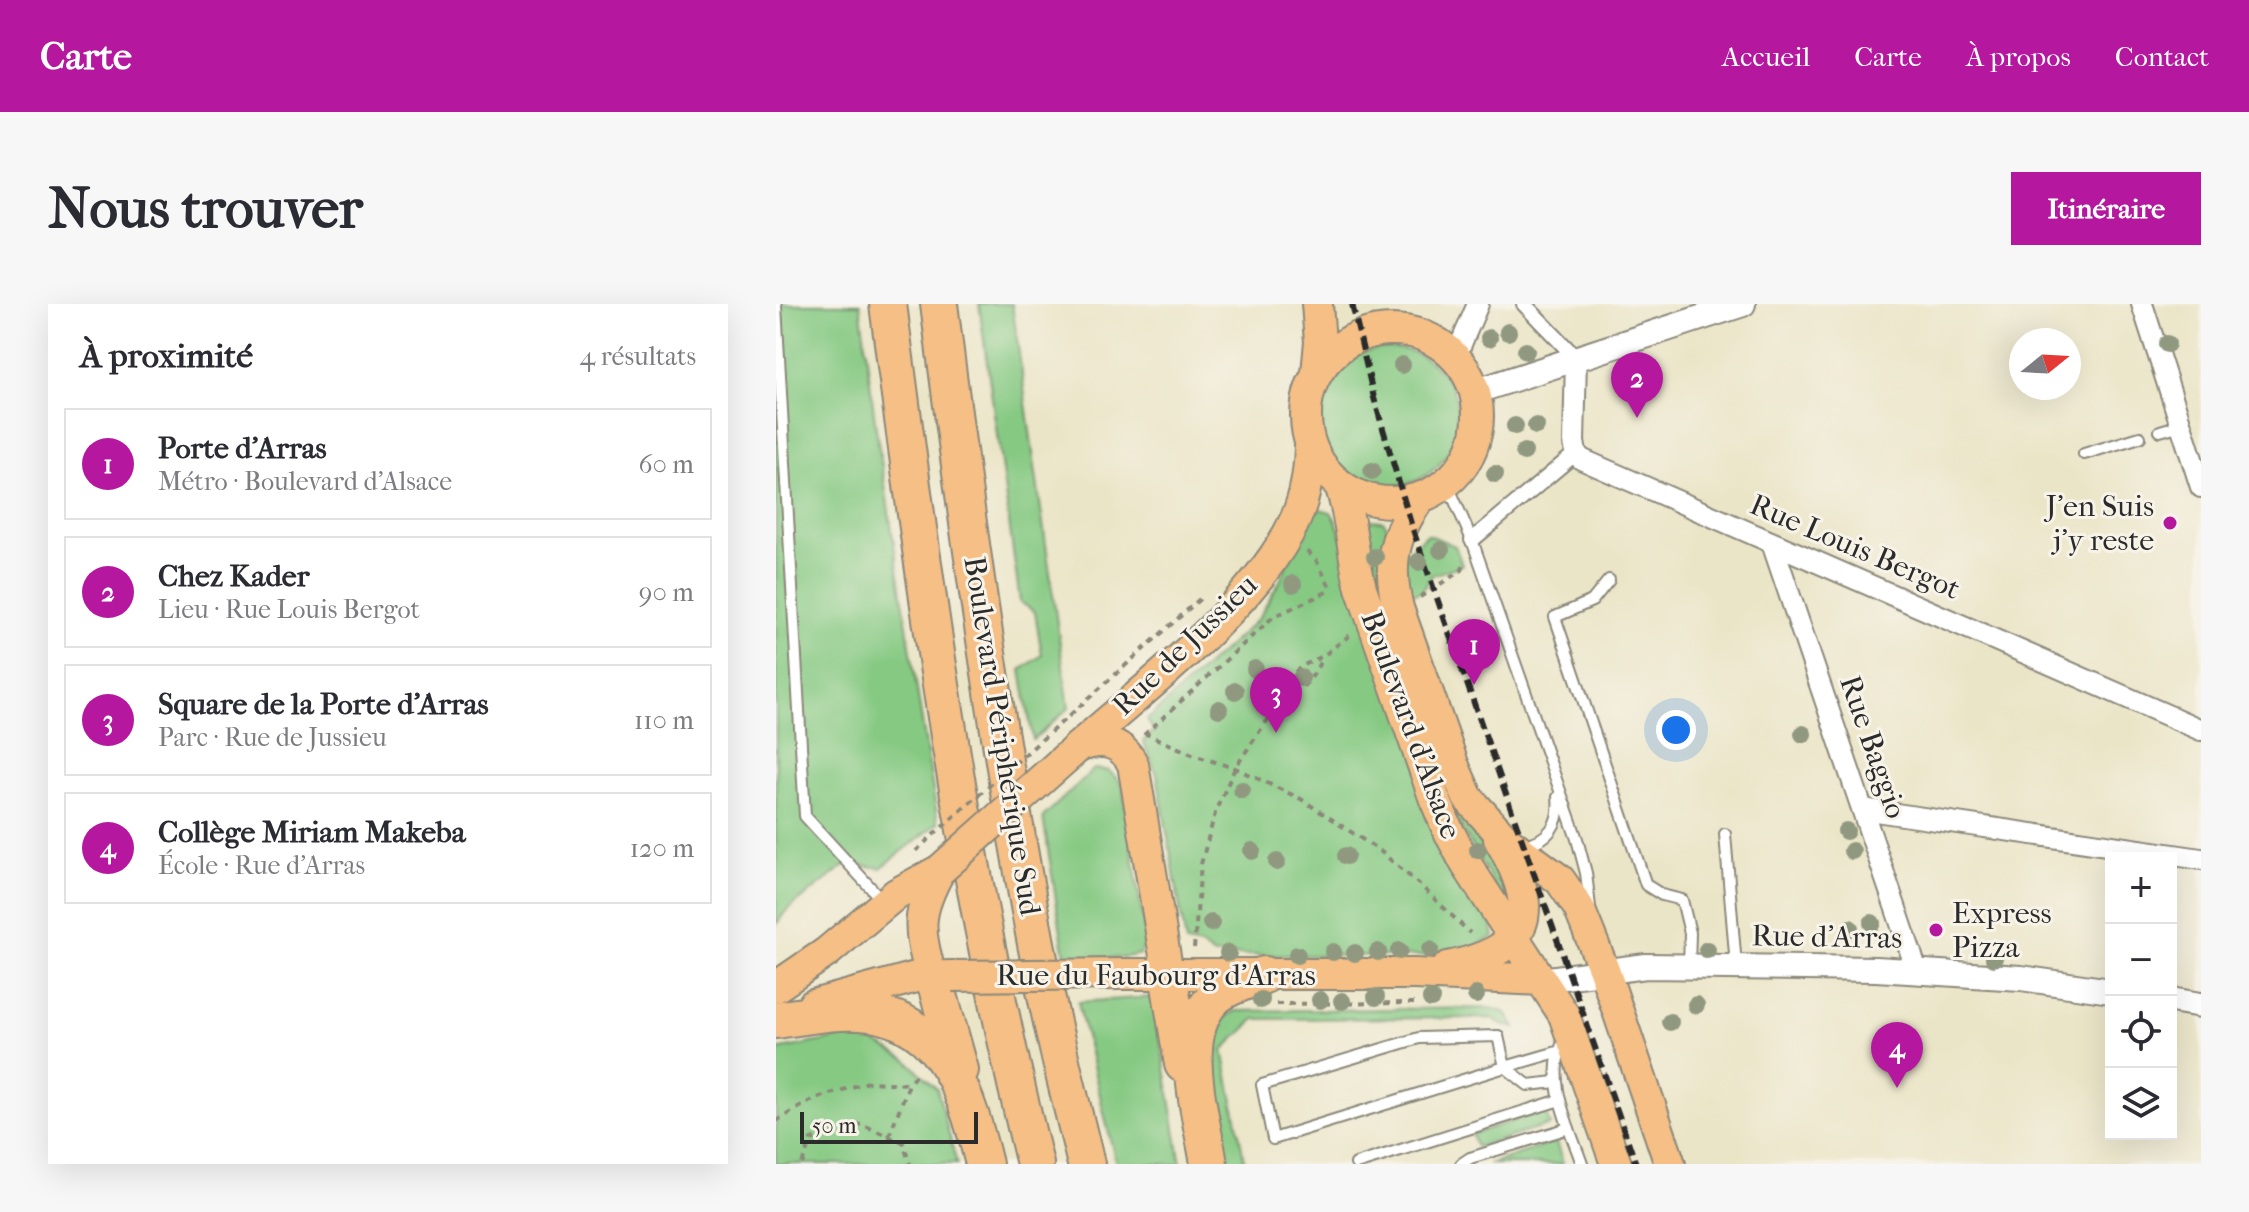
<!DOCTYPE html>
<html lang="fr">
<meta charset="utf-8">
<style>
:root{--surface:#fff;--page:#f7f7f7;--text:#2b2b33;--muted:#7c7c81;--line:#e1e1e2;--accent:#b5179e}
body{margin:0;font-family:"IM FELL French Canon",serif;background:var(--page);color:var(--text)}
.controls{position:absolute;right:24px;bottom:24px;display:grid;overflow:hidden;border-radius:0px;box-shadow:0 8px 32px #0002}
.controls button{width:72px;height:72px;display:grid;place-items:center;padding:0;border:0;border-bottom:2px solid var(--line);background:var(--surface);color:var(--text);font:40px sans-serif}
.compass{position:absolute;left:1233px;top:24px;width:72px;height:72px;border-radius:50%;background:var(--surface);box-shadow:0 8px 32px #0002;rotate:72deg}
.scale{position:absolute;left:24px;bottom:20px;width:178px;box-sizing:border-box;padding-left:8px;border:4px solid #2b2b2b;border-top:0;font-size:22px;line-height:28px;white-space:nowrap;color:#2b2b2b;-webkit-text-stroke:6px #f7f3e8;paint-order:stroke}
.you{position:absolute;left:900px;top:426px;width:28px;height:28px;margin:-20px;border:6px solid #fff;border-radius:50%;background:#1a73e8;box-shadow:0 0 0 12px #1a73e833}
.badge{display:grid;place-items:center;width:52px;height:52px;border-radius:50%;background:var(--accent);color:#fff;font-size:26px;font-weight:700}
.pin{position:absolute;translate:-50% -66px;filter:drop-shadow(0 2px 4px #0008)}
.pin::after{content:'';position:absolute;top:42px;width:28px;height:24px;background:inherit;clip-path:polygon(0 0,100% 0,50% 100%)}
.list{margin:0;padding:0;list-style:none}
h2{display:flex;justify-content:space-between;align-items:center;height:104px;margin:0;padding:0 32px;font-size:34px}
h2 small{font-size:26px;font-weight:400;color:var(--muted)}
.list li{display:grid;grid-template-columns:52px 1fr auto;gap:24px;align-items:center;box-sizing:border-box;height:112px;margin:0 16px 16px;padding:0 16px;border:2px solid var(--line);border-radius:0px}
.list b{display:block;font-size:30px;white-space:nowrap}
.list p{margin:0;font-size:26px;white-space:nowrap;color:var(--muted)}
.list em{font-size:26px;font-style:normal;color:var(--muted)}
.icon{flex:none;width:44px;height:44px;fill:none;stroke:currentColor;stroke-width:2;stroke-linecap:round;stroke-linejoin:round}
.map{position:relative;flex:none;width:1425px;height:860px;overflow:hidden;border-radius:0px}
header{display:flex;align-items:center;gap:48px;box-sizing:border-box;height:112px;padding:0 40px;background:var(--accent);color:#fff}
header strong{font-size:38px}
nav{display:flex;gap:44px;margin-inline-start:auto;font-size:28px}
.intro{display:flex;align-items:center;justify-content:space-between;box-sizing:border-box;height:192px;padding:0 48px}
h1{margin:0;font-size:56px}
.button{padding:20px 36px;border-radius:0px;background:var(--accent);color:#fff;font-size:28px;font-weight:700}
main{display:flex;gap:48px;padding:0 48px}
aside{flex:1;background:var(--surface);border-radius:0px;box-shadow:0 8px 32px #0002}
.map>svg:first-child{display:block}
</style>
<header>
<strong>Carte</strong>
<nav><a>Accueil</a><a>Carte</a><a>À propos</a><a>Contact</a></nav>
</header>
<div class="intro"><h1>Nous trouver</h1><a class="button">Itinéraire</a></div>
<main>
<aside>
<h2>À proximité<small>4 résultats</small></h2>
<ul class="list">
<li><span class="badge">1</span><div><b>Porte d'Arras</b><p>Métro · Boulevard d'Alsace</p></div><em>60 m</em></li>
<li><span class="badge">2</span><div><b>Chez Kader</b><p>Lieu · Rue Louis Bergot</p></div><em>90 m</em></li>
<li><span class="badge">3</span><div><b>Square de la Porte d'Arras</b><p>Parc · Rue de Jussieu</p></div><em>110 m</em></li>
<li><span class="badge">4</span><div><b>Collège Miriam Makeba</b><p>École · Rue d'Arras</p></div><em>120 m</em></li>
</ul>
</aside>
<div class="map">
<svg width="1425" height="860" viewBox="0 0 1425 860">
<rect width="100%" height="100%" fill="#f7f3e8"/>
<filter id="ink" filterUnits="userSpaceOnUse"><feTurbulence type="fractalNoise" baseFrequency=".0125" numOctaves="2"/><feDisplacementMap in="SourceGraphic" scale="16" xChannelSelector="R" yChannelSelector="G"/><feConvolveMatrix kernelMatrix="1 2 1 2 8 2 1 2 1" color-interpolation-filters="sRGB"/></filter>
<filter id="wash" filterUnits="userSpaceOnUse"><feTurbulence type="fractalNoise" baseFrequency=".006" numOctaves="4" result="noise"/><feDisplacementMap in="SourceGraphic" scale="32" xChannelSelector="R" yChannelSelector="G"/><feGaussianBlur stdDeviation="1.8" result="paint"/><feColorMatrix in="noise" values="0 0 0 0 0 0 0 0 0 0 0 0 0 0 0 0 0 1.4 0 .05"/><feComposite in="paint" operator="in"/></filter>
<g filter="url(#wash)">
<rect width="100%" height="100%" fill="#ebe5c8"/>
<path fill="#85c982" stroke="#587a56" stroke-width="2" d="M 0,0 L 84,0 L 100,125 L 162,519 L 105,564 L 72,559 L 9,608 L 0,621 Z
M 203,0 L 236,0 L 293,404 L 257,436 L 245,366 L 266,351 L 259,308 L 244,298 Z
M544 113a69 69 0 1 1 138 0a69 69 0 1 1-138 0Z
M 544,205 L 555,208 L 559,215 L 716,622 L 718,633 L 675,652 L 438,651 L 425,642 L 410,639 L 381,470 L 367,437 L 378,427 L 371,416 L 482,315 L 504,277 L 522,233 L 536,211 Z
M 592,216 L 607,217 L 611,222 L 608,290 L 600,292 L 590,261 L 588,217 Z
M 651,230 L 679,242 L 686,261 L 656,271 L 646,287 L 631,292 L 627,252 Z
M 618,323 L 678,494 L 688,515 L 736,587 L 731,603 L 676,507 Z
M 318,465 L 333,467 L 346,480 L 370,637 L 364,650 L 345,654 L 289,653 L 267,513 Z
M 377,693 L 405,860 L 340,860 L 302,698 Z
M 715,704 L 729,708 L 739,724 L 727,721 L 716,714 L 479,715 L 447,746 L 469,860 L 446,860 L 430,775 L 436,727 L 450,712 L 460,707 Z
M 72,732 L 93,735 L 131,756 L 161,785 L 181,860 L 0,860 L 0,746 Z
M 769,807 L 774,821 L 700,843 L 696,830 Z
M 780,838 L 787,860 L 713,860 Z"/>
</g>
<g filter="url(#ink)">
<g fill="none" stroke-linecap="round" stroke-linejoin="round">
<g stroke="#8b887a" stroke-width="14">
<path id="service" d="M 0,1 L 29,512 L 106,596
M 1384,127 L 1405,121
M 1308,150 L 1364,133
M 671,179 L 696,236 L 801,535 L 810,569 L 814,603
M 833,276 L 816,297 L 779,313 L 870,581 L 886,591 L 906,596 L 914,629 L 913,663
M 949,530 L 960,662
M 747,541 C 773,537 785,519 782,493
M 722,732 L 729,763 L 497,835 L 486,781 L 643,734 Z
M 789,735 C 767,773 793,822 806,860
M 780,778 L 752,781 L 729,763 L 781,748
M 580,860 L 784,796
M 685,860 L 694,854 L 793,824"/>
</g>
<g stroke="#8b887a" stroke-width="18">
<path id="pedestrian" d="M 748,0 L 800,54
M 696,236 L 800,149"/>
</g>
<g stroke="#8b887a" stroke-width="24">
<path id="minor" d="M 1366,0 L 1425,183
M 679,54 L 702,0
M 800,54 L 798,138 L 800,149 L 805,155 L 1425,426
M 996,239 L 1141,667
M 1086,505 L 1425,555"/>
</g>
<g stroke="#8b887a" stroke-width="28">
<path id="tertiary" d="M 698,88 L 967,0
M 765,676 L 870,662 L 1100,665 L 1245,674 L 1335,687
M 1395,696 L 1425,701"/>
</g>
<g stroke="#8b887a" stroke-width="34">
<path id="primary" d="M 541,0 L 544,38 L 541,69
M530 112a86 86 0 1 1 172 0a86 86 0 1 1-172 0Z
M 564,181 C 576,215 576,250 585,284 L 658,493 L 672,526 L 690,560 L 788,711 L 840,860
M 644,194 C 617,231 611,260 622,304 L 677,460 L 692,494 L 730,536 L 784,576 L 803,604 L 828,666 L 894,860
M 302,443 C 369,384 469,308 512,230 C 528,202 533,174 534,142
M 302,443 C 326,434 344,436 357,460 L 392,670
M 672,663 C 758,645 765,607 723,535
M 349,670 L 639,670 L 765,676
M 155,672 C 142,624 140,610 164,566
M 0,683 L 51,648 L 120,590 L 164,566
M 37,701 L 140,673 L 176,672"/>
</g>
<g stroke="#8b887a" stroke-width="40">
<path id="motorway" d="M 112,0 C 149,288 189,578 259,860
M 163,0 C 191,224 223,449 266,671 C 278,734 295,797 310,860
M 392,670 L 407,760
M 155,672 L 161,684 L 184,766
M 0,716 C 30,712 62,705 93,709 C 171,718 192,796 208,860
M 433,860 C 426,814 400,733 437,695 C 450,682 471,677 488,671"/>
</g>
<path stroke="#8b887a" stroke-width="4" stroke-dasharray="6 6" stroke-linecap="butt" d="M 517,124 L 515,111 L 519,81
M 531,247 L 540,256 L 556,287
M 644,293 L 686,266 L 688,260
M 506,394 C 530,384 535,377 546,354
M 294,411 L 427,292
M 368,429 L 423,453 L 459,464 L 525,495 L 604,547 L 644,581 L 694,629
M 368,431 L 497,313 L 555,286
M 140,547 L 157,531
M 418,644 L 425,560 L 440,506 L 459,464 L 506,394 L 517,370 L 526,362 L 547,352 L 574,331
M 500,700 L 643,699
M 0,817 L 38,795 L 92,778 L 133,780
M 113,832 L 133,780 L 141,769
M 26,860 L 35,836 L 85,820 L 127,839 L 134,860"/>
<use href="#service" stroke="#fff" stroke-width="10"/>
<use href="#pedestrian" stroke="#fff" stroke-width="14"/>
<use href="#minor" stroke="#fff" stroke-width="20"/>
<use href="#tertiary" stroke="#fff" stroke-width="24"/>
<use href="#primary" stroke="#f5bf86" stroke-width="30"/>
<use href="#motorway" stroke="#f5bf86" stroke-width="36"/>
<path stroke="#2b2b2b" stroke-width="6" stroke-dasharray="12 6" stroke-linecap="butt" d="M 576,0 L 598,94 L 636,223 L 860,860"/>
<g stroke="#8b887a" stroke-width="34" stroke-linecap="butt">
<path id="primary-bridge" d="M 164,566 L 302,443
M 176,672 L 349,670"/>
</g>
<path stroke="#8b887a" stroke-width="4" stroke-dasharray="6 6" stroke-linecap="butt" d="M 157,531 L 294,411"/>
<use href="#primary-bridge" stroke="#f5bf86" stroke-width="30"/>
</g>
<g fill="#909980">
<circle cx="732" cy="28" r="9"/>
<circle cx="713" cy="34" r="9"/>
<circle cx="1391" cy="40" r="9"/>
<circle cx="750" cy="47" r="9"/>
<circle cx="626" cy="61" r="9"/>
<circle cx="739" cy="122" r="9"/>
<circle cx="760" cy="122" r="9"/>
<circle cx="748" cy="148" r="9"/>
<circle cx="596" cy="167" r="9"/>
<circle cx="719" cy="170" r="9"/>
<circle cx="665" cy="246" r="9"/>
<circle cx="599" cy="253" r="9"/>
<circle cx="643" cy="258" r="9"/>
<circle cx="517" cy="280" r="9"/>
<circle cx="479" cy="365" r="9"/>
<circle cx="525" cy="374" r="9"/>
<circle cx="459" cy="387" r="9"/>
<circle cx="443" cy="405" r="9"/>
<circle cx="1027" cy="430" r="9"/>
<circle cx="466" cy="486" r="9"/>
<circle cx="1070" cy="527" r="9"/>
<circle cx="702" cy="546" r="9"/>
<circle cx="476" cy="547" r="9"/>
<circle cx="1076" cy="547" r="9"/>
<circle cx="570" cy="552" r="9"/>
<circle cx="501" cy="558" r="9"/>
<circle cx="435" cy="619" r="9"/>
<circle cx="1096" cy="619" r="9"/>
<circle cx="1074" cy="624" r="9"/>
<circle cx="654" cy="646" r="9"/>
<circle cx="931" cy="646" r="9"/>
<circle cx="623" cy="647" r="9"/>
<circle cx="557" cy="648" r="9"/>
<circle cx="602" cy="648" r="9"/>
<circle cx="452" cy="649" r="9"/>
<circle cx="579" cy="649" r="9"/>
<circle cx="521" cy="651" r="9"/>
<circle cx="1218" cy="654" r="9"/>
<circle cx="700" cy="691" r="9"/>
<circle cx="600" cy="693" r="9"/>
<circle cx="655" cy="695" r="9"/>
<circle cx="485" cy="696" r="9"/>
<circle cx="544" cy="696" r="9"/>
<circle cx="566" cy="697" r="9"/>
<circle cx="920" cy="701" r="9"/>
<circle cx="894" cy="718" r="9"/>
</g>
</g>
<g fill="#b5179e" stroke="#f7f3e8" stroke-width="3">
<circle cx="1394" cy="219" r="8"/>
<circle cx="1160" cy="626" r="8"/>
</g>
<g text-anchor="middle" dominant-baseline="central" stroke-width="6" stroke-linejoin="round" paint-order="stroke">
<g font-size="30" fill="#2b2b2b" stroke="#f7f3e8" text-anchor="end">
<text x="1378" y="202">J'en Suis<tspan x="1378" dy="34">j'y reste</tspan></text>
<text x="1176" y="609" text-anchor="start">Express<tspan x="1176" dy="34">Pizza</tspan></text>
</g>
<g font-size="30" fill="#2b2b2b" stroke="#f7f3e8">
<text transform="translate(1079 243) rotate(23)">Rue Louis Bergot</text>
<text transform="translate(409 341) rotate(-44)">Rue de Jussieu</text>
<text transform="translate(635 421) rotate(70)">Boulevard d'Alsace</text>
<text transform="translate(226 432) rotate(81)">Boulevard Périphérique Sud</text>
<text transform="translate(1097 443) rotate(71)">Rue Baggio</text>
<text transform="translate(1051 633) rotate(1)">Rue d'Arras</text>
<text x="380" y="671">Rue du Faubourg d'Arras</text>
</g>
</g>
</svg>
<div class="controls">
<button>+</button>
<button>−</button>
<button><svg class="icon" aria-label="locate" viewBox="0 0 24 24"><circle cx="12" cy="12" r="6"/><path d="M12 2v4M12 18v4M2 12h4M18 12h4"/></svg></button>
<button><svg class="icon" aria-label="layers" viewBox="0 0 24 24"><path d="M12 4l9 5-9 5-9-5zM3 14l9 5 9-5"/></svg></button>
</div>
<svg class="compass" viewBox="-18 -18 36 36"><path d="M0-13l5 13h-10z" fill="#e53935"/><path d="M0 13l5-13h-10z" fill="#7c7c81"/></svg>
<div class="scale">50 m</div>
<div class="you"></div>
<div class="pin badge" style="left:698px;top:381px">1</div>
<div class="pin badge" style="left:861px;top:114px">2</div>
<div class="pin badge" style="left:500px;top:429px">3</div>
<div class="pin badge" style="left:1121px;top:784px">4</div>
</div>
</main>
